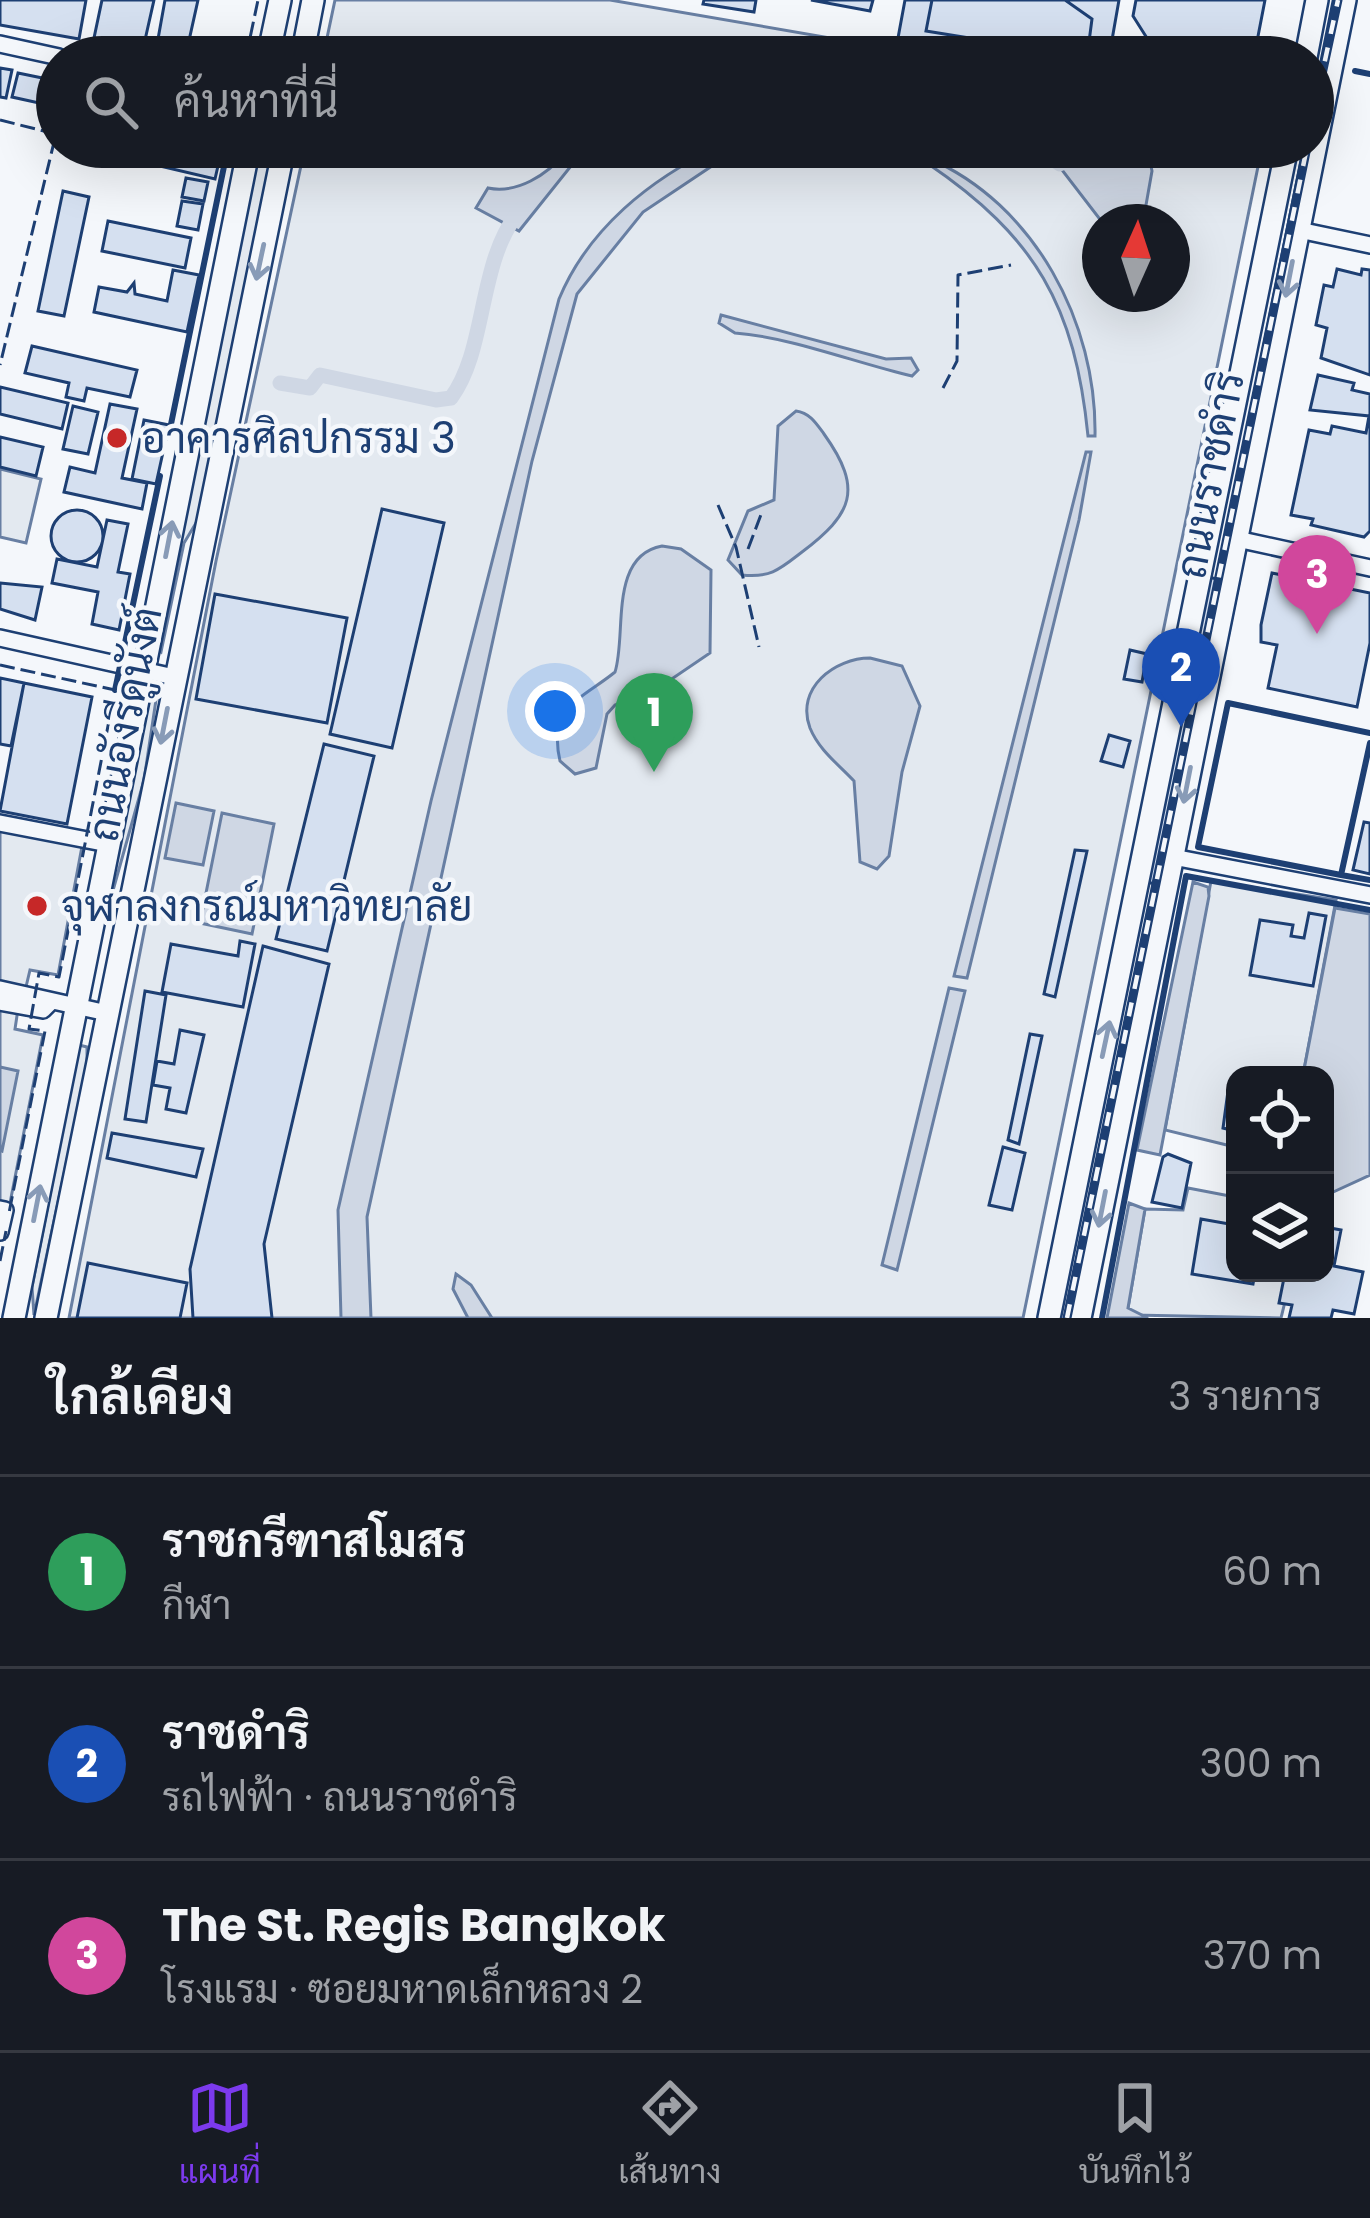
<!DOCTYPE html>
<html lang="th">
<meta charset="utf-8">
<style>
:root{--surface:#171b24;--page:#20242c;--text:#f1f3f6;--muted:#9ea1a6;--line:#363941;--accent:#7c3aed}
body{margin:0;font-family:Poppins,Sarabun,sans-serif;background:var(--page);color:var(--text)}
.controls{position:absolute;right:36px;bottom:36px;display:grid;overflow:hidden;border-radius:24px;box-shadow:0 12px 48px #0002}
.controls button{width:108px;height:108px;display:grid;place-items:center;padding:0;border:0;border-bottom:3px solid var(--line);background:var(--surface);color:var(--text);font:60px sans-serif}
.compass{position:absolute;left:1082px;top:204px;width:108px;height:108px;border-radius:50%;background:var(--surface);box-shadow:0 12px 48px #0002;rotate:3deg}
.you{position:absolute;left:555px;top:711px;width:42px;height:42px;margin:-30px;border:9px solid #fff;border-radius:50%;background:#1a73e8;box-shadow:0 0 0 18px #1a73e833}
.badge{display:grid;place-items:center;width:78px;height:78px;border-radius:50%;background:var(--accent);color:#fff;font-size:39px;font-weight:700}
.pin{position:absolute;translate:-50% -99px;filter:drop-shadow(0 3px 6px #0008)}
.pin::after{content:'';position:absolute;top:63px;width:42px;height:36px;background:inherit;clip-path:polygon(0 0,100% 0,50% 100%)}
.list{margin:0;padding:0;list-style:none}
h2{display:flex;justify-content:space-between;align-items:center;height:156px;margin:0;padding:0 48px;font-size:51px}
h2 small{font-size:39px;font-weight:400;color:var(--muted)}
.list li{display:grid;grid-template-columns:78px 1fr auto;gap:36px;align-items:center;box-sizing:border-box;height:192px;padding:0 48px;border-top:3px solid var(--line)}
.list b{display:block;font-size:45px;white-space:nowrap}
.list p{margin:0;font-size:39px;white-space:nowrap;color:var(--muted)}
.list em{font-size:39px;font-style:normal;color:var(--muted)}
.icon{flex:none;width:66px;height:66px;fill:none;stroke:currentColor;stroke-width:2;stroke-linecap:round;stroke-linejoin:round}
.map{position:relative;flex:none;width:1370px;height:1318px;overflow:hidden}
.search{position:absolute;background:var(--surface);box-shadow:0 12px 48px #0002;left:36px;right:36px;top:36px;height:132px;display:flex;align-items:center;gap:30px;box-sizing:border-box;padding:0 42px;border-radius:66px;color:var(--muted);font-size:45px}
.sheet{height:732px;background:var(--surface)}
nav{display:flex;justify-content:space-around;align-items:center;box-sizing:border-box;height:168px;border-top:3px solid var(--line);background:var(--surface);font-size:33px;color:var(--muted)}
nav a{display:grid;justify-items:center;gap:6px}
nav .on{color:var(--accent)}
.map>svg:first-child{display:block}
</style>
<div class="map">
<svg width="1370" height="1318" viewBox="0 0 1370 1318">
<rect width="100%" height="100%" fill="#f4f7fb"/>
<path fill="#e3e9f0" stroke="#687fa3" stroke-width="3" fill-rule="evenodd" d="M 335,0 L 610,0 L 940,57 L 323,57 Z
M 258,147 L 273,147 L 199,518 L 184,543 L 161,652 L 157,649 Z
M 305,147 L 1262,147 L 1023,1318 L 69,1318 L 216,561 ZM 1100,222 L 1172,222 L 1172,294 L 1100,294 Z
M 0,469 L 41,479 L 26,543 L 0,537 Z
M 156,700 L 144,780 L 105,919 L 146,702 Z
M 0,825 L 83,841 L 58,975 L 30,970 L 25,991 L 0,986 Z
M 1211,881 L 1336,900 L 1303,1075 L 1235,1075 L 1235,1147 L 1165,1130 Z
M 0,1006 L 18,1009 L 15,1029 L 43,1035 L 9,1208 L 0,1206 Z
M 79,1045 L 87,1047 L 87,1066 L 34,1315 L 32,1287 Z
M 1188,1188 L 1235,1197 L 1235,1273 L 1292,1273 L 1281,1318 L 1132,1315 L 1128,1308 L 1145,1209 L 1183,1210 Z"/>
<path fill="#cfd7e4" stroke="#687fa3" stroke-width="3" d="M 718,147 L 822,147 L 712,166 L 643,212 L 577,294 L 532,461 L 367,1217 L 371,1318 L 341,1318 L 338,1210 L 431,801 L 559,299 C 588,229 650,179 718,147 Z
M 1091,147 L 1147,147 L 1152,171 L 1143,222 L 1102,222 L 1062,170 L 1066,156 Z
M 565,153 L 575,161 L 519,231 L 476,208 L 488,188 C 517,194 547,175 565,153 Z
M 928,158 C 1035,204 1097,323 1095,436 L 1088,436 C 1075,306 1036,237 927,163 Z
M 721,315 L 886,359 L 911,358 L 918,370 L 912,376 C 856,363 790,337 735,333 L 719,323 Z
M 796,411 C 810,413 816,423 824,434 C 864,490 852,514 802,552 C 780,569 771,578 742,575 L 728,560 L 748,511 L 774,500 L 778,426 Z
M 1086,452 L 1091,452 L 1079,520 L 967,978 L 954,976 Z
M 662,546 L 681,549 L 711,570 L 710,653 L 657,689 L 615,705 L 607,714 L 596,768 L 575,774 L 560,761 C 547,706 585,697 615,672 C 627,635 608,556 662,546 Z
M 870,658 L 902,666 L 920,706 L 902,772 L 889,856 L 877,869 L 860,862 L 854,781 C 838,764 819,750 810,728 C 795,688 835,658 870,658 Z
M 176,803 L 214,811 L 203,865 L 165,858 Z
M 222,813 L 274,824 L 252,934 L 200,923 Z
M 1193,882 L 1208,887 L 1209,896 L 1160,1155 L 1137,1150 Z
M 1335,908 L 1370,914 L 1370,1175 L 1331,1193 L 1325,1192 L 1325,1075 L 1303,1075 Z
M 949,988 L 965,991 L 897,1270 L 882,1265 Z
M 0,1067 L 18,1071 L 2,1151 L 0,1150 Z
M 1129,1203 L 1145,1209 L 1128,1308 L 1148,1318 L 1107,1318 Z
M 456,1274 L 471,1285 L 492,1318 L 468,1318 L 453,1289 Z"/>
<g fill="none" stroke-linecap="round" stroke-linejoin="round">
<path stroke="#cfd7e4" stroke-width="15" d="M 1035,147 L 1060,164
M 280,383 L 310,388 L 320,375 L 436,400 L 451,398 C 488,348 477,260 521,209"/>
</g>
<path fill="#d5e0f0" stroke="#1d3f73" stroke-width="3" d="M 0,0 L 86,0 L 79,39 L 0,25 Z
M 102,0 L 154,0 L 145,40 L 184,49 L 182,57 L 90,57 Z
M 165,0 L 198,0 L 188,45 L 158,39 Z
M 704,0 L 756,0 L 754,12 L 703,4 Z
M 811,0 L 873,0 L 870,11 Z
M 905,0 L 1119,0 L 1109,57 L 1010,57 L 898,38 Z
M 932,0 L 1065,0 L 1092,19 L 1087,57 L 926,31 Z
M 1136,0 L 1265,0 L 1254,57 L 1159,57 L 1133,16 Z
M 0,68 L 12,70 L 6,98 L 0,97 Z
M 18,73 L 57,81 L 57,107 L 12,97 Z
M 79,147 L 178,147 L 220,157 L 215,179 Z
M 186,178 L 208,182 L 204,201 L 182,197 Z
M 63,191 L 89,197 L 64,316 L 38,311 Z
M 182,201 L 203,204 L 198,230 L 177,226 Z
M 108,221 L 191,238 L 185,268 L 102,251 Z
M 1337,269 L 1361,275 L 1362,269 L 1370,270 L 1370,375 L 1321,358 L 1327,328 L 1316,325 L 1324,285 L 1333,287 Z
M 173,270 L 199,275 L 187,332 L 94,312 L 99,287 L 127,292 L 134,283 L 135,294 L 167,301 Z
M 32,346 L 137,370 L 130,397 L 87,388 L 84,401 L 66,397 L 69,383 L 25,373 Z
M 1318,375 L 1354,383 L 1352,390 L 1370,394 L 1370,531 L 1364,537 L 1311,525 L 1313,519 L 1291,515 L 1309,430 L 1330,434 L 1332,426 L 1366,433 L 1369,416 L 1310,410 Z
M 0,387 L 68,403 L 62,429 L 0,414 Z
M 110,404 L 137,409 L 122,478 L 147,483 L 142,509 L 64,492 L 70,467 L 95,473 Z
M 73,406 L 98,412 L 88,454 L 63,449 Z
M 144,420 L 169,425 L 156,484 L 132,479 Z
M 0,437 L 43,447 L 36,476 L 0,467 Z
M 382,509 L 444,523 L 392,748 L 330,734 Z
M51 536a26 26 0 1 1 52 0a26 26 0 1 1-52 0Z
M 107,520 L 128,524 L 118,572 L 130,574 L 119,630 L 92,624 L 98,592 L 52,583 L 57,559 L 97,567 Z
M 1272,573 L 1370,593 L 1370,643 L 1357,707 L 1268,688 L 1277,645 L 1261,642 L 1261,625 Z
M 1191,574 L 1239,583 L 1177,888 L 1130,879 Z
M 0,583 L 42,587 L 35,620 L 0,609 Z
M 215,594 L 347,618 L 327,723 L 196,699 Z
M 1130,650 L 1147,654 L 1142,682 L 1124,679 Z
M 0,678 L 24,683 L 11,746 L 0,744 Z
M 24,683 L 92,697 L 67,824 L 0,811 Z
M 1109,735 L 1130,741 L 1123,767 L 1101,761 Z
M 324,744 L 374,756 L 327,951 L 276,939 Z
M 1364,822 L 1370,823 L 1370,874 L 1353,870 Z
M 1075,850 L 1087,851 L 1055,997 L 1044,994 Z
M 1309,913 L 1326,916 L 1313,986 L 1250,975 L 1260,920 L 1293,925 L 1291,936 L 1304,938 Z
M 240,941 L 255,944 L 243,1007 L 162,992 L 171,944 L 238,956 Z
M 263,946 L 329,964 L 264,1244 L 272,1318 L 193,1318 L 190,1269 Z
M 145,991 L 166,995 L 146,1122 L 125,1119 Z
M 180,1030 L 204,1035 L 186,1113 L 166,1109 L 170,1088 L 153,1085 L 157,1061 L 174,1064 Z
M 1030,1034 L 1042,1036 L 1019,1144 L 1008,1140 Z
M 1228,1091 L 1235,1092 L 1235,1131 L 1223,1128 Z
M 112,1133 L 203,1149 L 196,1177 L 107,1158 Z
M 1003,1147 L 1025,1153 L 1012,1210 L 989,1205 Z
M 1168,1154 L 1191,1163 L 1182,1208 L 1152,1202 L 1163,1157 Z
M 1201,1219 L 1235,1225 L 1235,1273 L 1255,1273 L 1253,1284 L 1192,1274 Z
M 1325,1227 L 1341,1230 L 1334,1266 L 1363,1272 L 1354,1314 L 1333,1310 L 1331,1318 L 1289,1318 L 1292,1305 L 1279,1303 L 1285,1273 L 1325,1273 Z
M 88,1263 L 187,1283 L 180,1318 L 77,1318 Z"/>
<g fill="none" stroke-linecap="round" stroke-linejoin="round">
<g stroke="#1d3f73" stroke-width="20">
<path id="minor" d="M 0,44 L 59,57
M 1299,230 L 1370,245
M 1237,539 L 1370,568
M 0,638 L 174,677
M 0,823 L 108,844
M 1173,857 L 1370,895
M 0,989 L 107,1013
M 0,1002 L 43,1010 L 50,1003
M 0,1209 L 5,1210 L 0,1232"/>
</g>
<g stroke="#1d3f73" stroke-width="26">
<path id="major" d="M 268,57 L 280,0
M 302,57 L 313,0
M 1306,57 L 1317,0
M 14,1318 L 249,147
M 46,1318 L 284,147
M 1049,1318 L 1287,147
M 1080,1318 L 1345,0"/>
</g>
<use href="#minor" stroke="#f4f7fb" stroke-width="15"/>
<use href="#major" stroke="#f4f7fb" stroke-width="21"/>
<g stroke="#1d3f73" stroke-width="9">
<path id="rail" d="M 1313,116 L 1338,0
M 1067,1318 L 1307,147"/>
</g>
<use href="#rail" stroke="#f4f7fb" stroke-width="4.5" stroke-dasharray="14" stroke-linecap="butt"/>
<path stroke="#1d3f73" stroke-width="3" stroke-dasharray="15 6" stroke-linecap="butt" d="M 246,57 L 258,0
M 0,120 L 56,134 L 0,365
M 943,388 L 957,361 L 958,275 L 1011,265
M 718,505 L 736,547 L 759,647
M 748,549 L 762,512
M 0,665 L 115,690 L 59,977 L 39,973 L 29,1029 L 45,1031 L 9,1213
M 0,1261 L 6,1231"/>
<path stroke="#1d3f73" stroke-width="6" d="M 1355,71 L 1370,74
M 170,429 L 228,147
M 115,690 L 160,476
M 1370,733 L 1228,703 L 1198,847 L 1341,875 L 1370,743
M 1341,875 L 1370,880
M 1102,1318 L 1186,876 L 1370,910"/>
</g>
<defs><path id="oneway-shaft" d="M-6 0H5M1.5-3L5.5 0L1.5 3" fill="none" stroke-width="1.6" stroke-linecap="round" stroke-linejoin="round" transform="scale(3)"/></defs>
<g stroke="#889bb7">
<use href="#oneway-shaft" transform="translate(260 262) rotate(102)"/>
<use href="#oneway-shaft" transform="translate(1289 279) rotate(101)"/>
<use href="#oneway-shaft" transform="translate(169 539) rotate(-79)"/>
<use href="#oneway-shaft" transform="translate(164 726) rotate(101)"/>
<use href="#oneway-shaft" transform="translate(1187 785) rotate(101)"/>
<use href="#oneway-shaft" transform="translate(1106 1039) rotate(-78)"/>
<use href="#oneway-shaft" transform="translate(37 1203) rotate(-79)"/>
<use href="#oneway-shaft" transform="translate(1102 1209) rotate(101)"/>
</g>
<g fill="#c62828" stroke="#f4f7fb" stroke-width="4.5">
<circle cx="117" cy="438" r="12"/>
<circle cx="37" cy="906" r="12"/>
</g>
<g text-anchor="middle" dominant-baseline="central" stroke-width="9" stroke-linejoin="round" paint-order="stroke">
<g font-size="42" fill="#1d3f73" stroke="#f4f7fb" text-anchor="start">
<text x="141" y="438">อาคารศิลปกรรม 3</text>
<text x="61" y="906">จุฬาลงกรณ์มหาวิทยาลัย</text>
</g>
<g font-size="42" fill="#1d3f73" stroke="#f4f7fb">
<text transform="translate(1210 475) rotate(-79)">ถนนราชดำริ</text>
<text transform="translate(125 724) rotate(-79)">ถนนอังรีดูนังต์</text>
</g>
</g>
</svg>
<div class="controls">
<button><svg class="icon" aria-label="locate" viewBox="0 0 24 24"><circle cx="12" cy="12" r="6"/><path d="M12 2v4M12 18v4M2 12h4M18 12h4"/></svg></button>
<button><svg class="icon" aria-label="layers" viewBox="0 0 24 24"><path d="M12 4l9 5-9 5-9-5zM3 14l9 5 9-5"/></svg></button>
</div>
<svg class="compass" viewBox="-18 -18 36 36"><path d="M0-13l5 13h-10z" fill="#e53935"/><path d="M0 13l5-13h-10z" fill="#9ea1a6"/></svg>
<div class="you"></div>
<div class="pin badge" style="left:654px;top:772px;background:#2e9e5b">1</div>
<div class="pin badge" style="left:1181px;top:727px;background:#1a4fb4">2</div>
<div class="pin badge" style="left:1317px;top:634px;background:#d1479c">3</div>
<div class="search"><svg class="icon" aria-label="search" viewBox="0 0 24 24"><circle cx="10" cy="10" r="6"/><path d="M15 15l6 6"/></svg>ค้นหาที่นี่</div>
</div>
<section class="sheet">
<h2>ใกล้เคียง<small>3 รายการ</small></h2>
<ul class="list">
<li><span class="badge" style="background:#2e9e5b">1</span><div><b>ราชกรีฑาสโมสร</b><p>กีฬา</p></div><em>60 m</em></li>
<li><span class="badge" style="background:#1a4fb4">2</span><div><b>ราชดำริ</b><p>รถไฟฟ้า · ถนนราชดำริ</p></div><em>300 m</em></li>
<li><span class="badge" style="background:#d1479c">3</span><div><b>The St. Regis Bangkok</b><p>โรงแรม · ซอยมหาดเล็กหลวง 2</p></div><em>370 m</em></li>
</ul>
</section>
<nav>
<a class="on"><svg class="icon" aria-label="map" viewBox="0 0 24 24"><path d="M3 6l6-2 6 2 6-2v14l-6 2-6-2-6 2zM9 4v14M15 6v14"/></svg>แผนที่</a>
<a><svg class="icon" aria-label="directions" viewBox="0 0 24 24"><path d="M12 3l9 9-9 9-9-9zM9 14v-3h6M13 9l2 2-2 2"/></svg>เส้นทาง</a>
<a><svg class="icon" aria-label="saved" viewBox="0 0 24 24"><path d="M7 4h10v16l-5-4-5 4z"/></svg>บันทึกไว้</a>
</nav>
